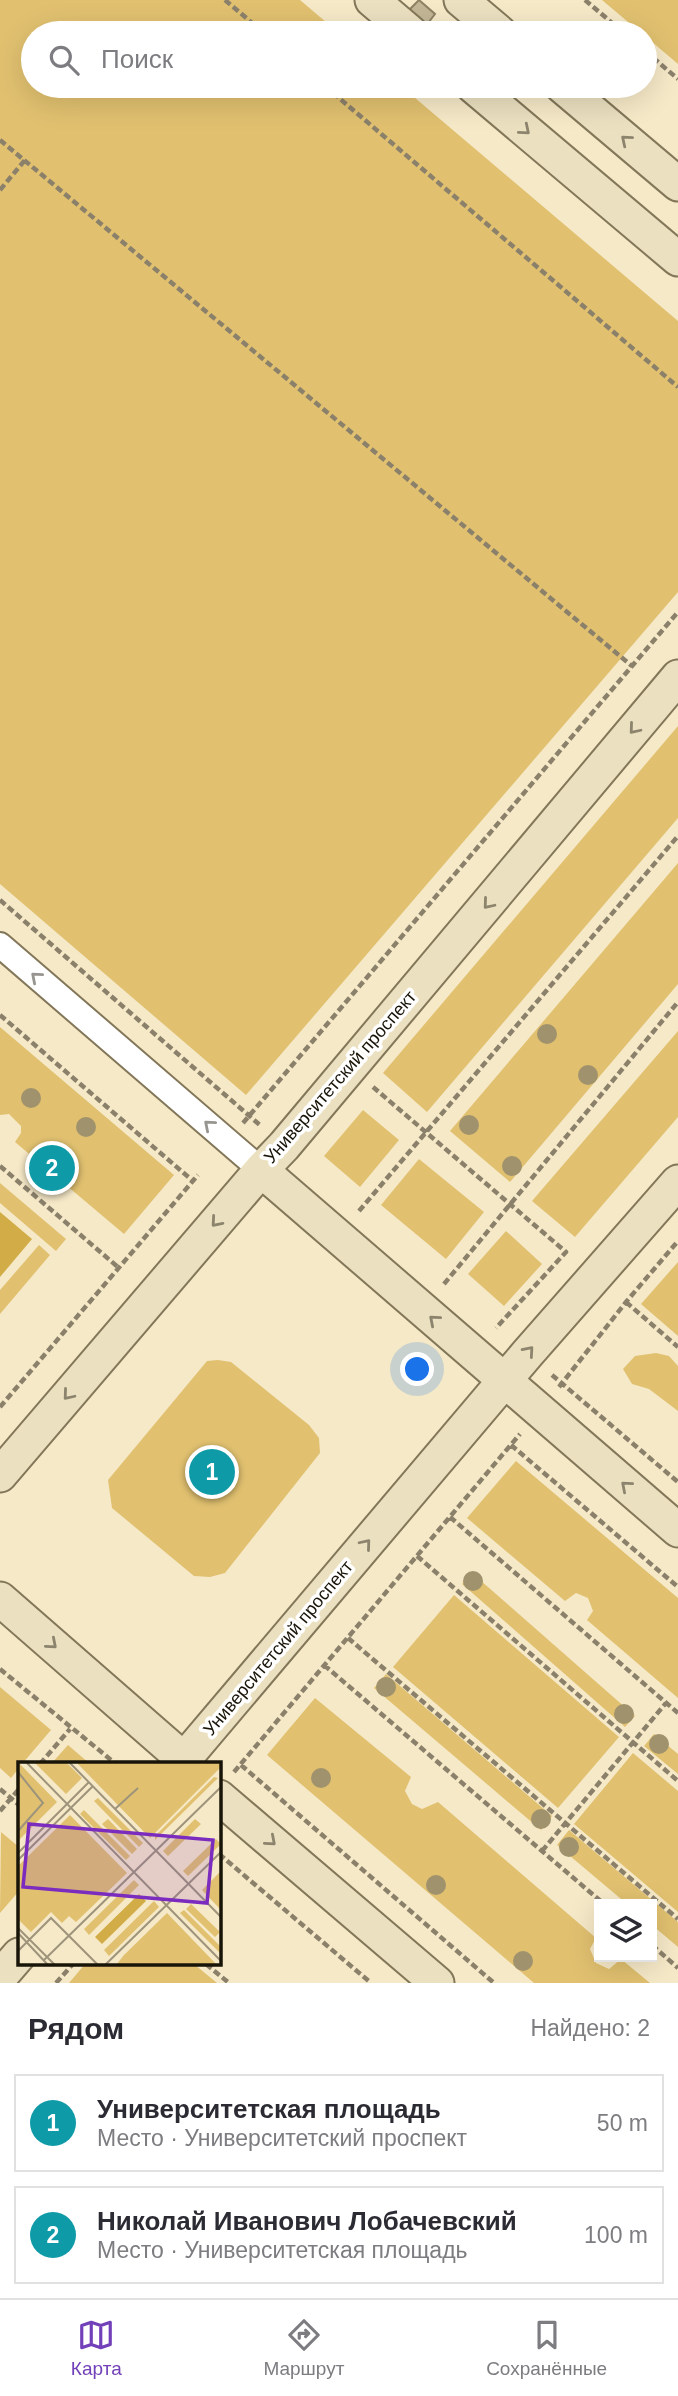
<!DOCTYPE html>
<html lang="ru">
<meta charset="utf-8">
<style>
:root{--surface:#fff;--page:#f2f2f3;--text:#2b2b33;--muted:#7c7c81;--line:#e1e1e2;--accent:#7240b8}
body{margin:0;font-family:Helvetica,sans-serif;background:var(--page);color:var(--text)}
.controls{position:absolute;right:21px;bottom:21px;display:grid;overflow:hidden;border-radius:0px;box-shadow:0 7px 28px #0002}
.controls button{width:63px;height:63px;display:grid;place-items:center;padding:0;border:0;border-bottom:2px solid var(--line);background:var(--surface);color:var(--text);font:35px sans-serif}
.you{position:absolute;left:418px;top:1370px;width:24px;height:24px;margin:-18px;border:5px solid #fff;border-radius:50%;background:#1a73e8;box-shadow:0 0 0 10px #1a73e833}
.badge{display:grid;place-items:center;width:46px;height:46px;border-radius:50%;background:var(--accent);color:#fff;font-size:23px;font-weight:700}
.pin{position:absolute;translate:-50% -50%;border:4px solid #fff;box-shadow:0 2px 7px #0006}
.list{margin:0;padding:0;list-style:none}
h2{display:flex;justify-content:space-between;align-items:center;height:91px;margin:0;padding:0 28px;font-size:30px}
h2 small{font-size:23px;font-weight:400;color:var(--muted)}
.list li{display:grid;grid-template-columns:46px 1fr auto;gap:21px;align-items:center;box-sizing:border-box;height:98px;margin:0 14px 14px;padding:0 14px;border:2px solid var(--line);border-radius:0px}
.list b{display:block;font-size:26px;white-space:nowrap}
.list p{margin:0;font-size:23px;white-space:nowrap;color:var(--muted)}
.list em{font-size:23px;font-style:normal;color:var(--muted)}
.icon{flex:none;width:38px;height:38px;fill:none;stroke:currentColor;stroke-width:2;stroke-linecap:round;stroke-linejoin:round}
.map{position:relative;flex:none;width:678px;height:1983px;overflow:hidden}
.search{position:absolute;background:var(--surface);box-shadow:0 7px 28px #0002;left:21px;right:21px;top:21px;height:77px;display:flex;align-items:center;gap:18px;box-sizing:border-box;padding:0 24px;border-radius:38px;color:var(--muted);font-size:26px}
.sheet{height:315px;background:var(--surface)}
nav{display:flex;justify-content:space-around;align-items:center;box-sizing:border-box;height:98px;border-top:2px solid var(--line);background:var(--surface);font-size:19px;color:var(--muted)}
nav a{display:grid;justify-items:center;gap:4px}
nav .on{color:var(--accent)}
.map>svg:first-child{display:block}
</style>
<div class="map">
<svg width="678" height="1983" viewBox="0 0 678 1983">
<rect width="100%" height="100%" fill="#f6e9c8"/>
<path fill="#e1c170" d="M 0,0 L 300,0 L 339,33 L 33,33 L 33,86 L 401,86 L 678,321 L 678,592 L 246,1095 L 0,884 Z
M 602,0 L 678,0 L 678,64 L 645,36 L 645,33 L 641,33 Z
M 678,726 L 678,818 L 427,1112 L 383,1073 Z
M 678,863 L 678,984 L 510,1182 L 450,1131 Z
M 0,1027 L 174,1175 L 124,1234 L 15,1142 L 21,1133 L 21,1126 L 9,1114 L 0,1115 Z
M 678,1031 L 678,1117 L 575,1237 L 532,1201 Z
M 363,1110 L 399,1140 L 360,1187 L 324,1156 Z
M 419,1159 L 484,1212 L 446,1259 L 381,1205 Z
M 0,1183 L 66,1239 L 56,1251 L 0,1203 Z
M 506,1231 L 542,1264 L 504,1306 L 468,1274 Z
M 39,1245 L 50,1255 L 0,1314 L 0,1290 Z
M 678,1262 L 678,1336 L 641,1304 Z
M 656,1353 L 669,1356 L 678,1366 L 678,1411 L 649,1389 L 632,1384 L 623,1369 L 635,1356 Z
M 218,1360 L 231,1362 L 309,1425 L 319,1438 L 320,1453 L 225,1573 L 210,1577 L 194,1576 L 112,1508 L 108,1480 L 207,1361 Z
M 516,1461 L 678,1598 L 678,1698 L 587,1620 L 593,1611 L 588,1598 L 576,1593 L 565,1601 L 467,1518 Z
M 472,1573 L 635,1716 L 625,1727 L 462,1584 Z
M 454,1595 L 619,1737 L 558,1808 L 393,1667 Z
M 386,1674 L 552,1816 L 541,1830 L 374,1688 Z
M 0,1687 L 51,1730 L 22,1764 L 19,1764 L 19,1768 L 11,1778 L 0,1768 Z
M 315,1698 L 411,1777 L 405,1791 L 412,1804 L 422,1809 L 438,1802 L 596,1938 L 590,1949 L 596,1963 L 609,1969 L 621,1959 L 650,1983 L 534,1983 L 267,1755 Z
M 654,1734 L 678,1754 L 678,1774 L 644,1746 Z
M 68,1745 L 90,1764 L 51,1764 Z
M 633,1753 L 678,1791 L 678,1912 L 574,1824 Z
M 569,1830 L 678,1922 L 678,1947 L 652,1925 L 652,1904 L 627,1904 L 557,1845 Z
M 1,1832 L 19,1847 L 19,1891 L 0,1913 Z
M 85,1964 L 194,1964 L 217,1983 L 69,1983 Z"/>
<path fill="#d2ad47" d="M 0,1212 L 32,1239 L 0,1277 Z"/>
<path fill="#c3b696" stroke="#8d8163" stroke-width="2" d="M 419,0 L 435,14 L 425,27 L 408,11 Z"/>
<g fill="none" stroke-linecap="round" stroke-linejoin="round">
<g stroke="#837759" stroke-width="28">
<path id="street" d="M 0,945 L 261,1170"/>
</g>
<g stroke="#837759" stroke-width="37">
<path id="secondary" d="M 372,0 L 411,33
M 461,0 L 500,33
M 473,86 L 678,259
M 562,86 L 678,184
M 261,1170 L 678,1530
M 0,1475 L 261,1170 L 284,1146 L 678,677
M 0,1599 L 189,1764
M 180,1764 L 527,1354 L 678,1182
M 219,1797 L 437,1983
M 0,1977 L 19,1955"/>
</g>
<path stroke="#8b816b" stroke-width="4.5" stroke-dasharray="7 3.5" stroke-linecap="butt" d="M 225,0 L 264,33
M 585,0 L 624,33
M 645,51 L 678,79
M 325,86 L 678,387
M 0,140 L 632,666
M 0,190 L 25,160
M 0,900 L 261,1126
M 0,1015 L 193,1181
M 373,1087 L 566,1252 L 496,1328
M 243,1123 L 678,612
M 0,1166 L 119,1268
M 359,1211 L 678,836
M 444,1284 L 678,1002
M 626,1302 L 678,1347
M 552,1375 L 678,1482
M 559,1387 L 626,1302 L 678,1241
M 0,1407 L 198,1175
M 511,1445 L 678,1587
M 450,1517 L 678,1713
M 417,1556 L 678,1781
M 348,1638 L 678,1919
M 324,1665 L 604,1904
M 0,1669 L 116,1764
M 40,1764 L 70,1729
M 241,1765 L 494,1983
M 234,1772 L 520,1434
M 0,1789 L 19,1805
M 0,1811 L 19,1789
M 542,1851 L 666,1703
M 219,1854 L 371,1983
M 652,1945 L 678,1968
M 206,1964 L 229,1983
M 56,1983 L 73,1964"/>
<use href="#street" stroke="#fff" stroke-width="24"/>
<use href="#secondary" stroke="#ebe0c0" stroke-width="33"/>
</g>
<g fill="#a0926c">
<circle cx="547" cy="1034" r="10"/>
<circle cx="588" cy="1075" r="10"/>
<circle cx="31" cy="1098" r="10"/>
<circle cx="469" cy="1125" r="10"/>
<circle cx="86" cy="1127" r="10"/>
<circle cx="512" cy="1166" r="10"/>
<circle cx="473" cy="1581" r="10"/>
<circle cx="386" cy="1687" r="10"/>
<circle cx="624" cy="1714" r="10"/>
<circle cx="659" cy="1744" r="10"/>
<circle cx="321" cy="1778" r="10"/>
<circle cx="541" cy="1819" r="10"/>
<circle cx="569" cy="1847" r="10"/>
<circle cx="436" cy="1885" r="10"/>
<circle cx="523" cy="1961" r="10"/>
</g>
<defs><path id="oneway-chevron" d="M-2-3.5L2.5 0L-2 3.5" fill="none" stroke-width="1.6" stroke-linecap="round" stroke-linejoin="round" transform="scale(1.75)"/></defs>
<g stroke="#8c846d">
<use href="#oneway-chevron" transform="translate(525 130) rotate(40)"/>
<use href="#oneway-chevron" transform="translate(626 140) rotate(-140)"/>
<use href="#oneway-chevron" transform="translate(634 729) rotate(130)"/>
<use href="#oneway-chevron" transform="translate(488 904) rotate(130)"/>
<use href="#oneway-chevron" transform="translate(216 1222) rotate(131)"/>
<use href="#oneway-chevron" transform="translate(434 1320) rotate(-139)"/>
<use href="#oneway-chevron" transform="translate(529 1351) rotate(-49)"/>
<use href="#oneway-chevron" transform="translate(68 1395) rotate(130)"/>
<use href="#oneway-chevron" transform="translate(626 1486) rotate(-139)"/>
<use href="#oneway-chevron" transform="translate(366 1544) rotate(-50)"/>
<use href="#oneway-chevron" transform="translate(52 1644) rotate(41)"/>
<use href="#oneway-chevron" transform="translate(271 1841) rotate(41)"/>
</g>
<g stroke="#989590">
<use href="#oneway-chevron" transform="translate(36 977) rotate(-139)"/>
<use href="#oneway-chevron" transform="translate(209 1125) rotate(-139)"/>
</g>
<g text-anchor="middle" dominant-baseline="central" stroke-width="7" stroke-linejoin="round" paint-order="stroke">
<g font-size="18" fill="#191408" stroke="#fff">
<text transform="translate(340 1077) rotate(-49)">Университетский проспект</text>
<text transform="translate(278 1648) rotate(-50)">Университетский проспект</text>
</g>
</g>
<g transform="translate(18 1762)">
<rect width="203" height="203" fill="#f6e9c8"/>
<path d="M 0,0 L 39,40 L 0,79 ZM 16,0 L 48,0 L 64,16 L 48,32 ZM 58,0 L 203,0 L 203,5 L 132,76 ZM 196,15 L 200,16 L 137,78 L 137,74 ZM 80,36 L 125,81 L 121,85 L 76,39 ZM 66,48 L 112,94 L 108,98 L 62,52 ZM 52,53 L 109,111 L 58,160 L 51,154 L 44,161 L 33,150 L 13,170 L 0,157 L 0,104 ZM 90,57 L 119,87 L 114,92 L 84,62 ZM 177,57 L 183,62 L 150,94 L 145,89 ZM 198,77 L 203,82 L 170,114 L 165,109 ZM 203,109 L 203,148 L 184,128 ZM 116,118 L 121,123 L 71,173 L 66,167 ZM 136,139 L 141,145 L 91,194 L 86,188 ZM 173,142 L 202,170 L 197,175 L 168,147 ZM 166,148 L 203,185 L 203,192 L 162,151 ZM 149,151 L 199,203 L 98,203 L 106,193 Z" fill="#e1c170"/>
<path d="M 121,132 L 128,139 L 84,182 L 77,175 Z" fill="#d2ad47"/>
<path fill="none" stroke="#9e947b" stroke-width="2" d="M 8,0 L 203,199M 51,0 L 203,155M 0,10 L 25,41 L 0,69M 97,47 L 120,26M 0,91 L 71,20M 0,98 L 75,24M 0,166 L 37,203M 0,171 L 30,203M 0,189 L 33,156 L 80,203M 26,198 L 203,25M 87,203 L 203,90"/>
<path fill="#7b2cbf" fill-opacity="0.15" stroke="#7b2cbf" stroke-width="3.5" d="M 11,62 L 195,78 L 189,141 L 5,125 Z"/>
<rect width="203" height="203" fill="none" stroke="#191408" stroke-width="3.5"/>
</g>
</svg>
<div class="controls">
<button><svg class="icon" aria-label="layers" viewBox="0 0 24 24"><path d="M12 4l9 5-9 5-9-5zM3 14l9 5 9-5"/></svg></button>
</div>
<div class="you"></div>
<div class="pin badge" style="left:212px;top:1472px;background:#0f9aa8">1</div>
<div class="pin badge" style="left:52px;top:1168px;background:#0f9aa8">2</div>
<div class="search"><svg class="icon" aria-label="search" viewBox="0 0 24 24"><circle cx="10" cy="10" r="6"/><path d="M15 15l6 6"/></svg>Поиск</div>
</div>
<section class="sheet">
<h2>Рядом<small>Найдено: 2</small></h2>
<ul class="list">
<li><span class="badge" style="background:#0f9aa8">1</span><div><b>Университетская площадь</b><p>Место · Университетский проспект</p></div><em>50 m</em></li>
<li><span class="badge" style="background:#0f9aa8">2</span><div><b>Николай Иванович Лобачевский</b><p>Место · Университетская площадь</p></div><em>100 m</em></li>
</ul>
</section>
<nav>
<a class="on"><svg class="icon" aria-label="map" viewBox="0 0 24 24"><path d="M3 6l6-2 6 2 6-2v14l-6 2-6-2-6 2zM9 4v14M15 6v14"/></svg>Карта</a>
<a><svg class="icon" aria-label="directions" viewBox="0 0 24 24"><path d="M12 3l9 9-9 9-9-9zM9 14v-3h6M13 9l2 2-2 2"/></svg>Маршрут</a>
<a><svg class="icon" aria-label="saved" viewBox="0 0 24 24"><path d="M7 4h10v16l-5-4-5 4z"/></svg>Сохранённые</a>
</nav>
